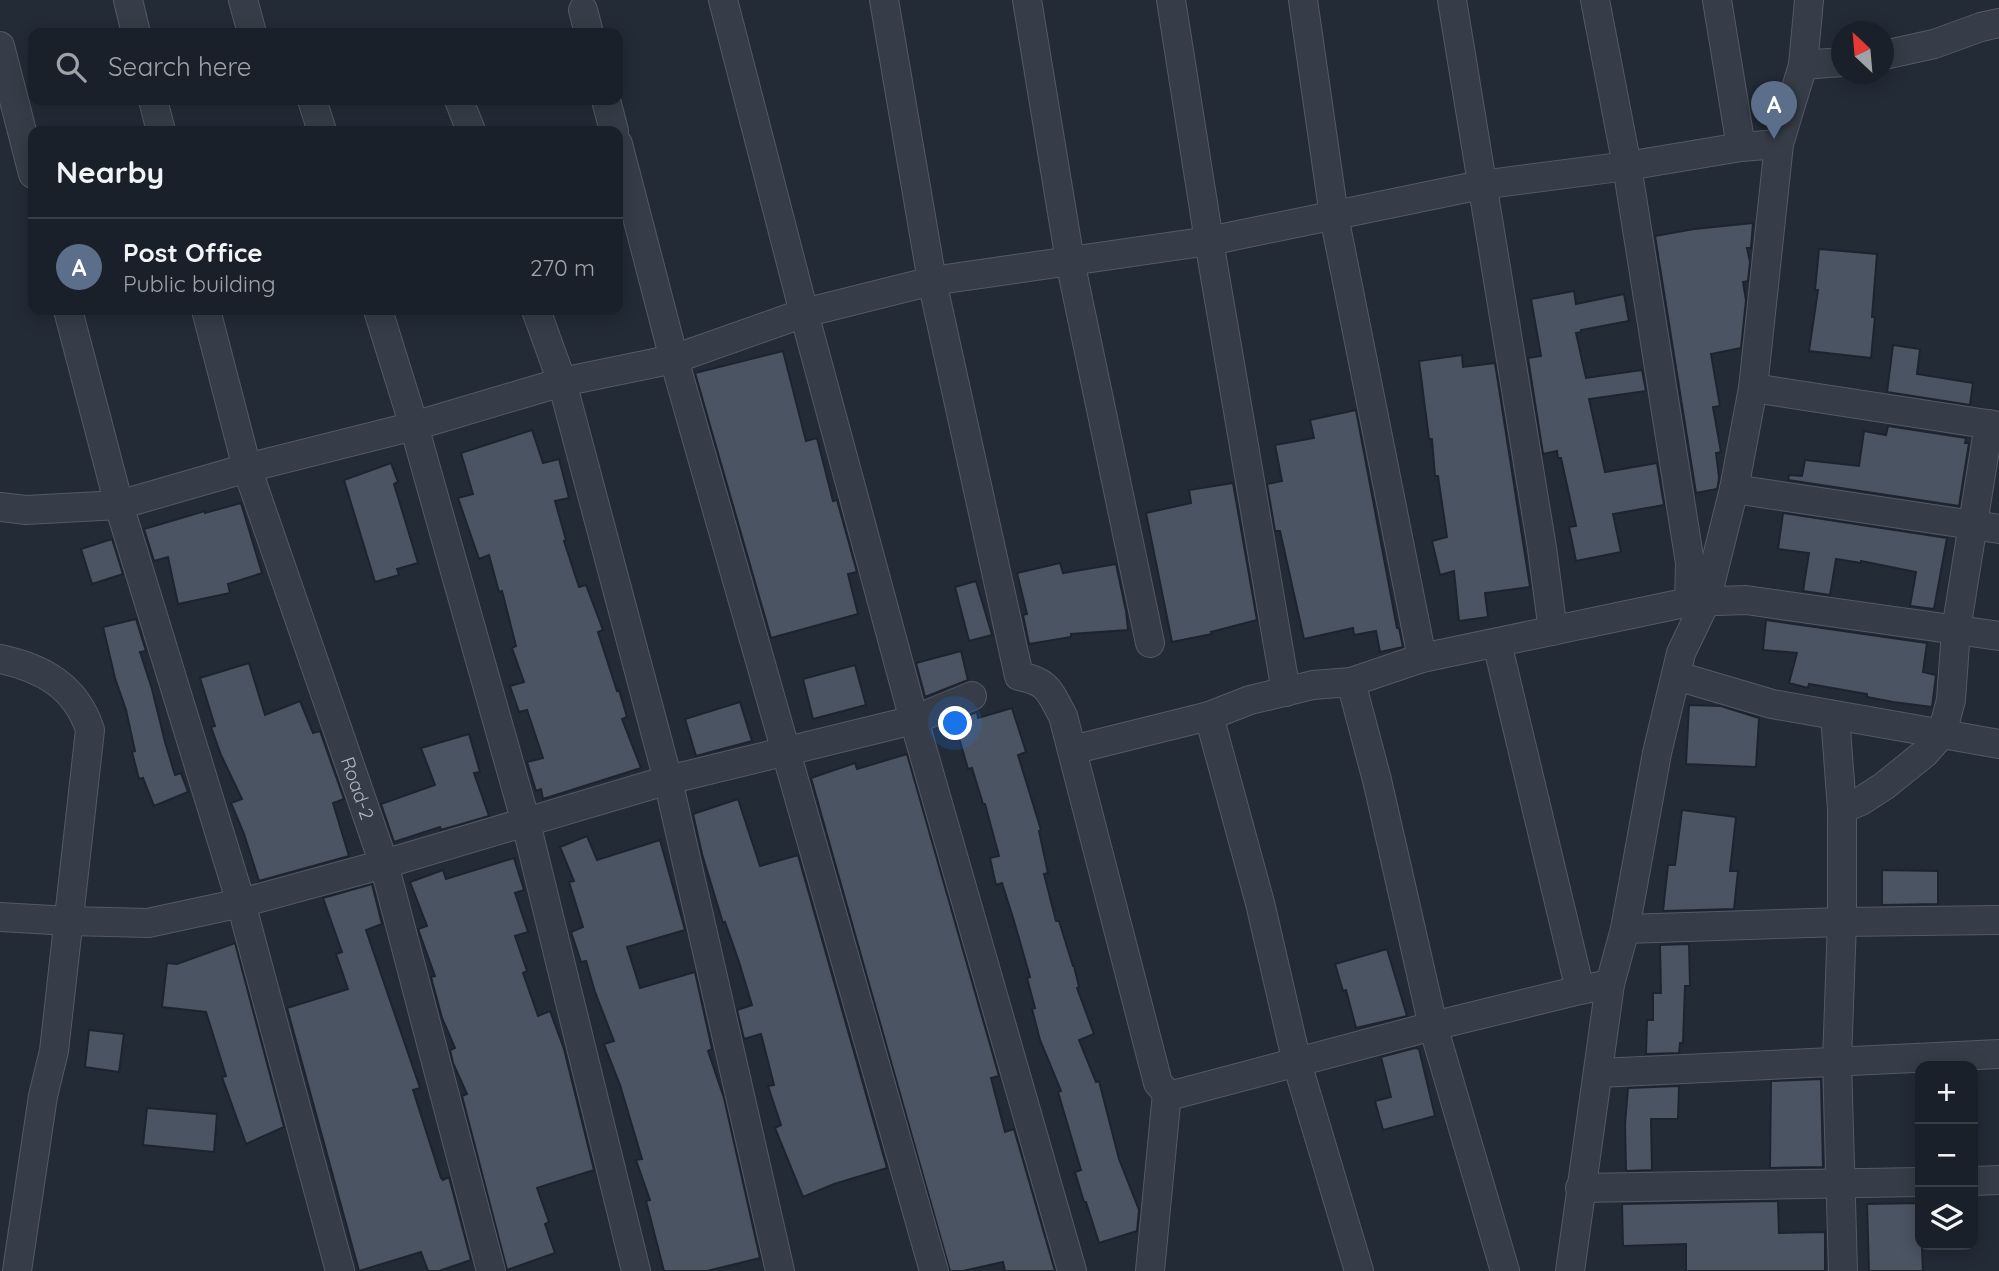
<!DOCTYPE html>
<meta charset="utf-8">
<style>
:root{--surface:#1a2029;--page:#232831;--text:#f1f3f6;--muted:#9fa3a8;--line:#383e46;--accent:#8badee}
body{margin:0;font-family:Quicksand,sans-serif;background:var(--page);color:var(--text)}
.controls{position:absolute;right:21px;bottom:21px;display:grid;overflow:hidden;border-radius:14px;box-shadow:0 4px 18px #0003}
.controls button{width:63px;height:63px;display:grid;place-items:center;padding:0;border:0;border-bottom:2px solid var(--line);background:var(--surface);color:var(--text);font:35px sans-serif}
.compass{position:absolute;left:1831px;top:21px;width:63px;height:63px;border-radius:50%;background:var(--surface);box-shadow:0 4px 18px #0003;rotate:334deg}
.you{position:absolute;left:956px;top:724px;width:24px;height:24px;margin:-18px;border:5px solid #fff;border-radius:50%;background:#1a73e8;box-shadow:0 0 0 10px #1a73e833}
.badge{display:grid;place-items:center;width:46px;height:46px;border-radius:50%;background:var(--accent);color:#fff;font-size:23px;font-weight:700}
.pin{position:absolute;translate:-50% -58px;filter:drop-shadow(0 2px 4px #0008)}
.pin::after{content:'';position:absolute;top:37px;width:24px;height:21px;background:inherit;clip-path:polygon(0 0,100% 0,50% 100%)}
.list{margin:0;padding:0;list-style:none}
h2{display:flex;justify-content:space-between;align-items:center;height:91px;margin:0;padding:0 28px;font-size:30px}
h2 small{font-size:23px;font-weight:400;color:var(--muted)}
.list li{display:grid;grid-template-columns:46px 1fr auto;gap:21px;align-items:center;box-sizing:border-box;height:98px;padding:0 28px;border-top:2px solid var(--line)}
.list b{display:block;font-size:26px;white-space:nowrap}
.list p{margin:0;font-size:23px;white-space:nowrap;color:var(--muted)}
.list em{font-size:23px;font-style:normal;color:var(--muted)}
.icon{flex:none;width:38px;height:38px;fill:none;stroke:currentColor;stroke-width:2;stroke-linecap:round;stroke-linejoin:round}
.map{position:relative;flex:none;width:1999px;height:1271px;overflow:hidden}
.search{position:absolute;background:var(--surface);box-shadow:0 4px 18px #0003;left:28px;top:28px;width:595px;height:77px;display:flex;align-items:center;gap:18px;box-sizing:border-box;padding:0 24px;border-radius:14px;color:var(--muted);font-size:26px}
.panel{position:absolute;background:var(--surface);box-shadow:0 4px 18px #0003;left:28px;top:126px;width:595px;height:189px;border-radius:14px}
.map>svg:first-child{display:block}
</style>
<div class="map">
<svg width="1999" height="1271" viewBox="0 0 1999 1271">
<rect width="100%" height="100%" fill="#232b37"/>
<path fill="#4b5463" stroke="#1e242e" stroke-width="2" d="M 1753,223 L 1751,248 L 1747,248 L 1750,262 L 1748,281 L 1743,282 L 1746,300 L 1741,348 L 1711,354 L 1720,406 L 1713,407 L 1721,452 L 1716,453 L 1719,477 L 1718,485 L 1717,489 L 1696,493 L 1655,236 L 1694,229 Z
M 1819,249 L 1877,254 L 1872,317 L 1875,317 L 1871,358 L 1809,351 L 1818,290 L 1815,290 Z
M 1574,291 L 1576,304 L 1624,294 L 1629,321 L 1581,330 L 1581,332 L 1576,333 L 1586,378 L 1642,370 L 1646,391 L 1589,399 L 1605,472 L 1657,463 L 1664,505 L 1613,514 L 1621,552 L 1576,561 L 1569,527 L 1576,526 L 1561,458 L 1558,458 L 1557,451 L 1543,454 L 1528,358 L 1541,356 L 1531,299 Z
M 1893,345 L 1920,349 L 1917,374 L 1973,383 L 1970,405 L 1887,392 Z
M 783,351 L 806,441 L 817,438 L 833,501 L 837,500 L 857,572 L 848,574 L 858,614 L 771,638 L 695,373 Z
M 1462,355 L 1463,367 L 1495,363 L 1530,587 L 1485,593 L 1488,617 L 1459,621 L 1454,571 L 1440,575 L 1432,541 L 1447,537 L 1438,476 L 1435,476 L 1432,439 L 1429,439 L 1419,361 Z
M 1356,410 L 1397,628 L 1399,628 L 1403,647 L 1380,652 L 1376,631 L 1354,635 L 1353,628 L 1304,639 L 1280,531 L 1275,531 L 1267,484 L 1282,481 L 1275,445 L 1314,438 L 1310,420 Z
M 1888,426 L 1966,438 L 1965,443 L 1969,443 L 1959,506 L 1788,480 L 1789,475 L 1802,476 L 1805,460 L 1859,466 L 1864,431 L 1886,435 Z
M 532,430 L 543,463 L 559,459 L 569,498 L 555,501 L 566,540 L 564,541 L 579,587 L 586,585 L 603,630 L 598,632 L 617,691 L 619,690 L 627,717 L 622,719 L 641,768 L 543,799 L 541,789 L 536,791 L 527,762 L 543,758 L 527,710 L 519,712 L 510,686 L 524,682 L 512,648 L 516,646 L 502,591 L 499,592 L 489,555 L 479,559 L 458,498 L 473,494 L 461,453 Z
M 391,463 L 398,482 L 394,484 L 418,563 L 397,569 L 399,575 L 375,582 L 344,480 Z
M 1233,483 L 1257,620 L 1211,632 L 1212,634 L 1172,642 L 1146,513 L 1191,503 L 1189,490 Z
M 241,503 L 262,573 L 228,584 L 230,593 L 178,604 L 168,557 L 154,561 L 144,529 L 205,511 L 205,513 Z
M 1783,513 L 1947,538 L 1934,609 L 1910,606 L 1916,572 L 1861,561 L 1861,563 L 1836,559 L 1830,595 L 1803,591 L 1809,553 L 1778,549 Z
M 112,539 L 123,574 L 92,584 L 81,549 Z
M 1060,563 L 1063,573 L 1116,564 L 1126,611 L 1128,630 L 1071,634 L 1071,637 L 1029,644 L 1023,615 L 1027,614 L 1017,573 Z
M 976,581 L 992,635 L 969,641 L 955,587 Z
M 136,619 L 146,651 L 140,652 L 152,689 L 165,742 L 175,775 L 181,773 L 188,792 L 154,806 L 143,778 L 139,779 L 132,752 L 135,751 L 126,710 L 115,678 L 103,627 Z
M 1766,620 L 1927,643 L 1923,672 L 1936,675 L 1932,707 L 1893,702 L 1867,697 L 1867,694 L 1809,684 L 1808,688 L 1789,683 L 1797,653 L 1763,650 Z
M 961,651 L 968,680 L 925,697 L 916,663 Z
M 249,663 L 265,715 L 300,701 L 313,733 L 320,731 L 344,799 L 333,803 L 349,856 L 259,881 L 244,834 L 231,803 L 242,799 L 221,755 L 211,727 L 215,726 L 200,678 Z
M 855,665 L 866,705 L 813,719 L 803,679 Z
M 740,702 L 752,741 L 696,756 L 685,719 Z
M 1689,705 L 1721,706 L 1759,718 L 1756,767 L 1686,764 Z
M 1012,708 L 1026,752 L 1018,755 L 1041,830 L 1039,831 L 1048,873 L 1044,874 L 1056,921 L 1059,921 L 1073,966 L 1074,966 L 1079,987 L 1077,988 L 1094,1034 L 1079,1040 L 1096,1082 L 1099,1081 L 1119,1159 L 1139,1210 L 1137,1231 L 1099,1243 L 1086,1202 L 1084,1202 L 1075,1172 L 1081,1170 L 1058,1092 L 1061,1091 L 1040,1040 L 1032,1009 L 1035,1008 L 1027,978 L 1030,977 L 1014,921 L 1002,883 L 996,885 L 990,858 L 999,856 L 985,804 L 983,804 L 972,768 L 968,769 L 954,721 L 977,712 L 978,718 Z
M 469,734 L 480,772 L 474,773 L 489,816 L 441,830 L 440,827 L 394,842 L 381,804 L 435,785 L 421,748 Z
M 907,754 L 999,1076 L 991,1078 L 1005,1132 L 1014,1129 L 1055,1271 L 1005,1271 L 1003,1262 L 963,1271 L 950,1271 L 811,778 L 855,763 L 857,769 Z
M 738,799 L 760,866 L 798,855 L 887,1168 L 834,1184 L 803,1197 L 775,1128 L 781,1125 L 768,1086 L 774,1085 L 761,1034 L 744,1039 L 737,1010 L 752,1005 L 739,962 L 725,922 L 723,923 L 702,854 L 693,814 Z
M 1682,810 L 1736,817 L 1730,871 L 1738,871 L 1734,909 L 1663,911 L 1668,865 L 1675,865 Z
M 587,836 L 597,860 L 660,840 L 685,930 L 627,947 L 640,988 L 695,972 L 712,1049 L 708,1051 L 724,1098 L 760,1258 L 707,1271 L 664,1271 L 646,1201 L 650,1200 L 636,1160 L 642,1159 L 620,1085 L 604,1044 L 614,1041 L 595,992 L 586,961 L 581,962 L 571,932 L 583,927 L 569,882 L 574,881 L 560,847 Z
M 514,858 L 524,890 L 515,893 L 528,932 L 515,936 L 527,971 L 523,973 L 538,1016 L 550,1011 L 564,1049 L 594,1170 L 537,1188 L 549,1222 L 545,1224 L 555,1253 L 507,1270 L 462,1096 L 467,1094 L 453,1063 L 450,1050 L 455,1048 L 442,1018 L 431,977 L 435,976 L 418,929 L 427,926 L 410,882 L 443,870 L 446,879 Z
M 1882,870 L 1938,871 L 1938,904 L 1882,905 Z
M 372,884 L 382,924 L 366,930 L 420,1088 L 413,1090 L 441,1178 L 443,1180 L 449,1177 L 471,1260 L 439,1271 L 428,1271 L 421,1252 L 359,1271 L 287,1008 L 348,989 L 336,954 L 342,952 L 323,898 Z
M 235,943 L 284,1127 L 246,1144 L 222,1077 L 226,1076 L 206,1012 L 162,1007 L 167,963 L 177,964 Z
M 1689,944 L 1690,986 L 1685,986 L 1683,1043 L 1680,1043 L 1679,1053 L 1646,1054 L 1647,1020 L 1653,1020 L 1653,993 L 1661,993 L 1660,945 Z
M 1387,949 L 1407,1016 L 1356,1028 L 1346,990 L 1343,991 L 1335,964 Z
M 89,1030 L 124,1034 L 119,1072 L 85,1067 Z
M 1415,1048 L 1419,1049 L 1435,1116 L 1383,1130 L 1375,1101 L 1391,1097 L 1381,1057 Z
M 1821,1079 L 1823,1167 L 1770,1168 L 1771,1081 Z
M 1679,1086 L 1678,1119 L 1651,1119 L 1652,1170 L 1626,1171 L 1625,1124 L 1628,1088 Z
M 147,1108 L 217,1114 L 214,1152 L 143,1145 Z
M 1778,1201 L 1779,1233 L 1825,1232 L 1825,1271 L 1686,1271 L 1686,1244 L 1623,1246 L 1622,1204 Z
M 1920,1203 L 1923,1271 L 1869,1271 L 1867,1204 Z"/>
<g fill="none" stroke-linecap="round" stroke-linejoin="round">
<g stroke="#545a65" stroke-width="30">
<g id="minor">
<path d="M 128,0 L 136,33"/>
<path d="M 243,0 L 252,33"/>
<path d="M 723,0 L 804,313 L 914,720 L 1072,1271"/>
<path d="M 884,0 L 932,281 L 1019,676 C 1049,682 1049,691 1063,716 L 1158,1083 L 1167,1093 L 1173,1095 L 1433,1026 L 1580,990 L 1610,984"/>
<path d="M 1027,0 L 1070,261 L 1150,643"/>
<path d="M 1171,0 L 1209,241 L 1286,692"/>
<path d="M 1303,0 L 1334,216 L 1422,658"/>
<path d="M 1452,0 L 1542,548 L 1553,631"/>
<path d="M 1595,0 L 1627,166 L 1690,563 L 1689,602"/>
<path d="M 1717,0 L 1741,147"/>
<path d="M 583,10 L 589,33"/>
<path d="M 0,46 L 33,174"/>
<path d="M 1884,55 L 1934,44 L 1981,27 L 1999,23"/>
<path d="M 1803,65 L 1842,62"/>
<path d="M 153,100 L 161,131"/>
<path d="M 312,100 L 322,131"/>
<path d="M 459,100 L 471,131"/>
<path d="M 606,100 L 614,131"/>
<path d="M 618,144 L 674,359 L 934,1271"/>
<path d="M 68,310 L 119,505 L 241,903 L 340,1271"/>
<path id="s1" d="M 206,310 L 247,468 L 384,864 L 491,1271"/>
<path d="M 378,310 L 414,426 L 526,823 L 636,1271"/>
<path d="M 536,310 L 562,382 L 668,780 L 780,1271"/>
<path d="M 1753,388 L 1999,426"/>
<path d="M 1734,489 L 1999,529"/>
<path d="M 0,507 L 26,510 L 119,505 L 247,468 L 414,426 L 562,382 L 674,359 L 804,313 L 932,281 L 1209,241 L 1481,185 L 1627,166 L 1741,147 L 1779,144"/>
<path d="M 1497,643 L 1580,990"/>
<path d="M 0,659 C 42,668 76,686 90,730 L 54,1051 L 43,1096 L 17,1271"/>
<path d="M 1677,676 L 1772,704 L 1999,744"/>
<path d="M 1351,682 L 1377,780 L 1433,1026 L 1505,1271"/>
<path d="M 1209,716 L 1260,903 L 1297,1063 L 1359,1271"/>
<path d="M 1835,716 L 1842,809 L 1842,922 L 1837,1061 L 1843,1271"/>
<path d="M 1072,750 L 1209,716 L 1250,700 L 1313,685 L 1351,682 L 1422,658 L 1689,602 L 1746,600 L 1999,636"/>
<path d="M 1842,809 L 1861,801 L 1884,786 L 1925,753 L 1942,734 L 1951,700 L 1956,630 L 1989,424"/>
<path d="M 0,917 L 69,921 L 148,923 L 241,903 L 384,864 L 668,780 L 914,720 L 972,696"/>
<path d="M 1625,929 L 1842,922 L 1999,920"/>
<path d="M 1599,1073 L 1999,1054"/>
<path d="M 1973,1181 L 1999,1180"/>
<path d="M 1580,1188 L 1920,1182"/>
<path d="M 1150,1271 L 1167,1093"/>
<path d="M 1570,1271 L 1610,984 L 1625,929 L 1657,753 L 1681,653 L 1706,601 L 1734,489 L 1753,388 L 1779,144 L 1803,65 L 1809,0"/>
</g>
</g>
<use href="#minor" stroke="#363d48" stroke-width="28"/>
</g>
<g text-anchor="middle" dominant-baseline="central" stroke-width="6" stroke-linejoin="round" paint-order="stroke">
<g font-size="19" fill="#b1b7c4" stroke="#1c222c">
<text stroke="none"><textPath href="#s1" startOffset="502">Road-2</textPath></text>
</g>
</g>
</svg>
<div class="controls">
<button>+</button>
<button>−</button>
<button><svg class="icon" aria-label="layers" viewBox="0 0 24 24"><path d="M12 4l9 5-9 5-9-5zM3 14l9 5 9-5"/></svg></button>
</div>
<svg class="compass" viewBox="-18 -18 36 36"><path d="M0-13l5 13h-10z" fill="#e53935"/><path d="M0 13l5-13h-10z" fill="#9fa3a8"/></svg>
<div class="you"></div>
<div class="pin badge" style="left:1774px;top:139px;background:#5c6f8a">A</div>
<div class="search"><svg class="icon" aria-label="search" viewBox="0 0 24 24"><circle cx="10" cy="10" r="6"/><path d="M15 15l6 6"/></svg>Search here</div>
<section class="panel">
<h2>Nearby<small></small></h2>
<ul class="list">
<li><span class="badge" style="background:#5c6f8a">A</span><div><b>Post Office</b><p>Public building</p></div><em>270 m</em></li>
</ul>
</section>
</div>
